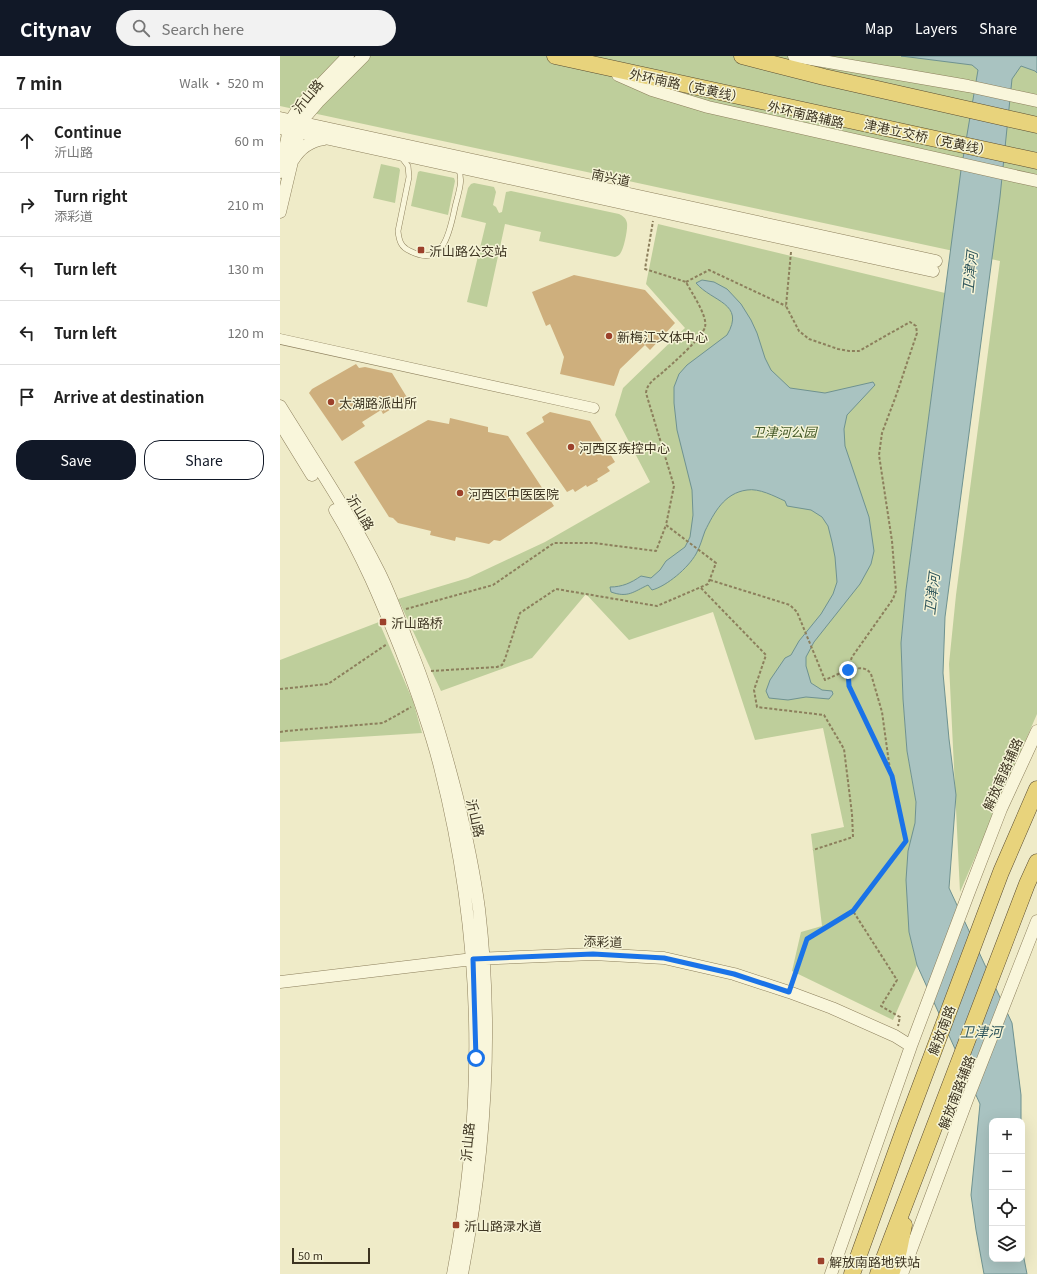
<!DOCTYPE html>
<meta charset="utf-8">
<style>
:root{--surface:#fff;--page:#f2f2f2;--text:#222;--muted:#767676;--line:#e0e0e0;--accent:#111827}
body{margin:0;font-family:Georgia,"Noto Sans SC",serif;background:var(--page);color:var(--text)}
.controls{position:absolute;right:12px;bottom:12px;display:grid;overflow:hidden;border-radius:8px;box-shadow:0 4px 16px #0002}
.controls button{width:36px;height:36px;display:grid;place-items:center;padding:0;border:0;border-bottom:1px solid var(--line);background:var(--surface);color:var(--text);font:20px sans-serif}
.scale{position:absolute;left:12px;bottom:10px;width:78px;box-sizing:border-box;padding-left:4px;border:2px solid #3c3320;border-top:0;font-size:11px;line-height:14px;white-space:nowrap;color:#3c3320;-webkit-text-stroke:3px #f6f4d7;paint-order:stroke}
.stop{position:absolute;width:12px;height:12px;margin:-9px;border:3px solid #1a73e8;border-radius:50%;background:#fff}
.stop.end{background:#1a73e8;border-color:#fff;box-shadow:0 1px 4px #0008}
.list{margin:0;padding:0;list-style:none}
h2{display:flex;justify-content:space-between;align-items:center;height:52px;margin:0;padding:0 16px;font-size:17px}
h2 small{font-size:13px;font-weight:400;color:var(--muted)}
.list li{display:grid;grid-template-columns:26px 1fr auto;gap:12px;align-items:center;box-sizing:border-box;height:64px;padding:0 16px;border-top:1px solid var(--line)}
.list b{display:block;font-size:15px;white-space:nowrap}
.list p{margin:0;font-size:13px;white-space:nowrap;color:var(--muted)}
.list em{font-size:13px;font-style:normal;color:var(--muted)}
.actions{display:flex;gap:8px;padding:12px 16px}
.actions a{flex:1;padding:9px 0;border:1px solid var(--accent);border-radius:16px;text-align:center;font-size:14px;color:var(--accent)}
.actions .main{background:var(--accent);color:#fff}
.icon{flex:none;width:22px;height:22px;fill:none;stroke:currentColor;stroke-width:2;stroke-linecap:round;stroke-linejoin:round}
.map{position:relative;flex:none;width:757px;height:1218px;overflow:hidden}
header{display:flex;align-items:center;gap:24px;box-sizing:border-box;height:56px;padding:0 20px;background:var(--accent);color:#fff}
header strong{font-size:19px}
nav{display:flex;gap:22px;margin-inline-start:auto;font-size:14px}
.search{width:280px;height:36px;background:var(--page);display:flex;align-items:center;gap:10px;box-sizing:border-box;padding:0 14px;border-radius:22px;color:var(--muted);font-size:15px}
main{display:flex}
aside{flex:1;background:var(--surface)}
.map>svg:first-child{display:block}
</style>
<header>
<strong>Citynav</strong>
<div class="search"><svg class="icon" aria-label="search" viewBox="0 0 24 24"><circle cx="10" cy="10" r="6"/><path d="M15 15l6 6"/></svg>Search here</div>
<nav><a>Map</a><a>Layers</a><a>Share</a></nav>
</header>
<main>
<aside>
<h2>7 min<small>Walk · 520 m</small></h2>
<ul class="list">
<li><svg class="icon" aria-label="ahead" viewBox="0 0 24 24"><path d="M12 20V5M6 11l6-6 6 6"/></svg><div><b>Continue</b><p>沂山路</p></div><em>60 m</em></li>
<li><svg class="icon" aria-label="right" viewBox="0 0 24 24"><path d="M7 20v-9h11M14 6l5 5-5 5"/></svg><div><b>Turn right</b><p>添彩道</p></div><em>210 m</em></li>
<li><svg class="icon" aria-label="left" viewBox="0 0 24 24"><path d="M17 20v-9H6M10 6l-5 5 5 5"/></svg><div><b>Turn left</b></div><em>130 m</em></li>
<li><svg class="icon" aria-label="left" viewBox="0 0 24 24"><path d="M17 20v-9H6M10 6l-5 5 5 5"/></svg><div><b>Turn left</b></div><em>120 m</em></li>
<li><svg class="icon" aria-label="arrive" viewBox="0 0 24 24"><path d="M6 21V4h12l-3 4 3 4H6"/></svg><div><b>Arrive at destination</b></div></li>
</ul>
<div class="actions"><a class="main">Save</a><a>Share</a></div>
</aside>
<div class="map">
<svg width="757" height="1218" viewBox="0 0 757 1218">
<rect width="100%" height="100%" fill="#efebc8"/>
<path fill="#bece9b" d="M 0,0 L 757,0 L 757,658 L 680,836 L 669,608 L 676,539 L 720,205 L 0,50 Z
M 101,108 L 119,112 L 120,114 L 115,147 L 93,142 Z
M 140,115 L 174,122 L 175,125 L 168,159 L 131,150 L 138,116 Z
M 194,127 L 214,131 L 216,136 L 213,149 L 216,151 L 219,157 L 222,156 L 226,136 L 231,135 L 339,158 C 343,160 346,162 347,167 C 348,173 344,193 340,198 C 338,200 337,200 335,201 L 259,185 L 261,176 L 225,168 L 207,251 L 187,246 L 206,167 L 181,161 L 188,132 L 191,128 Z
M 378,168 L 665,237 L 626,534 L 621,587 L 623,643 L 627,695 L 636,746 L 629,876 L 637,909 L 613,964 L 512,915 L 521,876 L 542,870 L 531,778 L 564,771 L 543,672 L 475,684 L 433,556 L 349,584 L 306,538 L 252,602 L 161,635 L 118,543 L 188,522 L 265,486 L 370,426 L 335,359 L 343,332 L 405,272 L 366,228 Z
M 99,566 L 133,645 L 142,677 L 0,686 L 0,604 Z"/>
<path fill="#a9c3c1" stroke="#6f9290" d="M 621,0 L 757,0 L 757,17 L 755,15 L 741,10 L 732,23 L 720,141 L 665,561 L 663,617 L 669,683 L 676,739 L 669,832 L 732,967 L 741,1039 L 741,1065 L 712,1065 L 712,1203 L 742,1203 L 742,1192 L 747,1218 L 704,1218 L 696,1174 L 691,1139 L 700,1048 L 637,909 L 629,876 L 626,824 L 628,795 L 635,767 L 636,746 L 627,695 L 623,643 L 621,587 L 626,534 L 681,114 L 698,14 L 692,9 Z
M 422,224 L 434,226 L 447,233 L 461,248 L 471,264 L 477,277 L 485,302 L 491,314 L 510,332 L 545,337 L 593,326 L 595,329 L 567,359 L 564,373 L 565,390 L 589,461 L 594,495 L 591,508 L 580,528 L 534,586 L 526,601 L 526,610 L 531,627 L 542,634 L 552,635 L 553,638 L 549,643 L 526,641 L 508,644 L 489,642 L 486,635 L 490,624 L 505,602 L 511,599 L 519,585 L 541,558 L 553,538 L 557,526 L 555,501 L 552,486 L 548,470 L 542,461 L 531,454 L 507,450 L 505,445 C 494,440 479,432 467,434 C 444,437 434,457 425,475 C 422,483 420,491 416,498 C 408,512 387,530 372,534 L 368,529 C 353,536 348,542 331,536 L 330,531 C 342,531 351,527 361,520 L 371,522 L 380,514 L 386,505 L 405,491 L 410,481 L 413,459 L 412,434 L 397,374 L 394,347 L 394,331 L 399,318 L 407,309 L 447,279 C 466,247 432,246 416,227 Z"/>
<path fill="#ceaf7d" d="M 294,219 L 365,234 L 395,267 L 370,294 L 365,289 L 340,313 L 334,330 L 280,318 L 284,301 L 270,268 L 266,270 L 252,236 Z
M 76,308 L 79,312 L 85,311 L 112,317 L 128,343 L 103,358 L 101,354 L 82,366 L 85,370 L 62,385 L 29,337 L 32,333 Z
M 270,356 L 310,365 L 335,406 L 327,411 L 330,415 L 317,423 L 318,425 L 307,431 L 306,429 L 295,436 L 293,433 L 287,436 L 246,377 L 264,366 L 262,361 Z
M 170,362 L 208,371 L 208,376 L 228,380 L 274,450 L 220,485 L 214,484 L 209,488 L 176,481 L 175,485 L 150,479 L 151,475 L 118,467 L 113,462 L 109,461 L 74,406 L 148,364 L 169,368 Z"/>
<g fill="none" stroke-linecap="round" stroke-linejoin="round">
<g stroke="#8c7f5c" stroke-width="6">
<path id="service" d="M 122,102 L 128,110 L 129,121 L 118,175 C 119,185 121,191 130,195 C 164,213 170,174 175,151 C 178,138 184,124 178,112"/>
</g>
<g stroke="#8c7f5c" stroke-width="11">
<path id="minor" d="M 0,283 L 314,352"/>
</g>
<g stroke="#8c7f5c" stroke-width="13">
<path id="tertiary" d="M 514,0 L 688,30 L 757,45
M 338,19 L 372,34 L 428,51 L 757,125
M 0,62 L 656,205
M 0,72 L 653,215
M 13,104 C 20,92 30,85 44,83
M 0,116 L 11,64 L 20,50 L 68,0
M 0,156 L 19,76 L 26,60 L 38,46 L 84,0
M 0,350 C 34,405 70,458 99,516 C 111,540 120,566 130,592 C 150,641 164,690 177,741 C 186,778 194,815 199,853 C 213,973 205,1099 182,1218
M 0,367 L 32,419
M 55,454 C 82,498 102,547 121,594 C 136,633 150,671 160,711 C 203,881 206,1046 173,1218
M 0,926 L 193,903 L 313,898 L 384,902 L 454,918 L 509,936 L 552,952 L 615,980 L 631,990
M 551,1218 L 631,990 L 689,836 L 721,753 L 757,675
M 622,1218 L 687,1044 L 757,865"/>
</g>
<g stroke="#5a4c30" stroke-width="17">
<path id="trunk" d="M 275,0 L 757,105
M 462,0 L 544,21 L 757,69
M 572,1218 L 625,1071 L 721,816 L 757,733
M 598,1218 L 747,828 L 757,806
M 611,1218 L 619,1194 L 624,1169"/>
</g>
<path stroke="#8c7f5c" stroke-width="2" stroke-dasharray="3 2" stroke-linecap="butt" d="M 511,196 L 506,250 L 519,275 L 529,283 L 558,293 L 569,295 L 579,295 L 630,266 L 636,270 L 637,277 L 617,337 L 602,377 L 599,399 L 612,485 L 616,535 L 613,543 L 572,601 L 567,614 C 577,613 585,609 591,618 L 602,656 L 609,707 L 626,785 L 573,855 L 617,924 L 601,950 L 620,961 L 618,970
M 406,226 L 429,214 L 506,250
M 430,524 L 510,549 L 517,556 L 545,624 L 567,614 L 569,630 L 610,716
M 421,532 L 486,599 L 474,634 L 477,651 L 544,659 L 564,693 L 572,758 L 573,781 L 533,794
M 126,553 L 213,529 L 274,487 L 314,487 L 376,495 L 386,469
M 151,615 L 217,611 L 222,609 L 225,603 L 240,557 L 276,533 L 377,550 L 428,528 L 436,507 L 386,469 L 394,430 L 366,337 C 367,327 375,323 383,316 C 391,309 423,281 425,271 C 428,260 411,236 406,226 L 365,213 L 373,165
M 0,633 L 48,628 L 107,588
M 0,676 L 6,675 L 103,667 L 131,651
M 513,926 L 527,883 L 573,855"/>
<use href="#service" stroke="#f9f6db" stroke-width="5"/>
<use href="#minor" stroke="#f9f6db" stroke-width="10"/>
<use href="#tertiary" stroke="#f9f6db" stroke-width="12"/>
<use href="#trunk" stroke="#e8d37c" stroke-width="16"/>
</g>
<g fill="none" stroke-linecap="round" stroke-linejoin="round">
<path stroke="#1a73e8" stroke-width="5" d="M 196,1002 L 193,903 L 313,898 L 384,902 L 454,918 L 509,936 L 527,883 L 573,855 L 626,785 L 612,720 L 569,630 L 568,614"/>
</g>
<g fill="#9c412b" stroke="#f6f4d7" stroke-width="1.5">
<rect x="137" y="190" width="8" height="8" rx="2"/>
<circle cx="329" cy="280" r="4"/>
<circle cx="51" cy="346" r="4"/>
<circle cx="291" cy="391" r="4"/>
<circle cx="180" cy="437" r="4"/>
<rect x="99" y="562" width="8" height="8" rx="2"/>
<rect x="172" y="1165" width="8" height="8" rx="2"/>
<rect x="537" y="1201" width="8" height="8" rx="2"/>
</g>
<g text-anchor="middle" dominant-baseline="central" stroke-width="3" stroke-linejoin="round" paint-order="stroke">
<g font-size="13" fill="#3c3320" stroke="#f6f4d7">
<text transform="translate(407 29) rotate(12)">外环南路（克黄线）</text>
<text transform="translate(27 40) rotate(-50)">沂山路</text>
<text transform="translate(526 58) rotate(13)">外环南路辅路</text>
<text transform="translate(648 81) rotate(12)">津港立交桥（克黄线）</text>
<text transform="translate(331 121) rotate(12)">南兴道</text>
<text transform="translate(81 456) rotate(59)">沂山路</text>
<text transform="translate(722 718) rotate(-66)">解放南路辅路</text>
<text transform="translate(196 762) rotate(77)">沂山路</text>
<text transform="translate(323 885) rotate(2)">添彩道</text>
<text transform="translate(661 974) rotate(-69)">解放南路</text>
<text transform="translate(676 1036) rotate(-69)">解放南路辅路</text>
<text transform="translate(187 1086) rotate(-85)">沂山路</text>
</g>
<g font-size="13" fill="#3c3320" stroke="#f6f4d7" text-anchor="start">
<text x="149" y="194">沂山路公交站</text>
<text x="337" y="280">新梅江文体中心</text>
<text x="59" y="346">太湖路派出所</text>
<text x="299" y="391">河西区疾控中心</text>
<text x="188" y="437">河西区中医医院</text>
<text x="111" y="566">沂山路桥</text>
<text x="184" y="1169">沂山路渌水道</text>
<text x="549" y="1205">解放南路地铁站</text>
</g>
<g font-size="13" font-style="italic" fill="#425826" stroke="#f6f4d7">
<text x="504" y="375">卫津河公园</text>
</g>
<g font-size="14" font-style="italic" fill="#2f565c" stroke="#f6f4d7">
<text transform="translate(689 216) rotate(-84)">卫津河</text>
<text transform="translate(651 538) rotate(-83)">卫津河</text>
<text x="701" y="975">卫津河</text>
</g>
</g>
</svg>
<div class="controls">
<button>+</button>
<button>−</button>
<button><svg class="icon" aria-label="locate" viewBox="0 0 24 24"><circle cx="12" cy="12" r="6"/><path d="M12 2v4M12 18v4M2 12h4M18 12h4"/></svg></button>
<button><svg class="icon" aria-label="layers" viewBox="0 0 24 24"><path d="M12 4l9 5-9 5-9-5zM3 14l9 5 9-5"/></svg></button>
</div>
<div class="scale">50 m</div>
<div class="stop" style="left:196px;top:1002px"></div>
<div class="stop end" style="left:568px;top:614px"></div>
</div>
</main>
